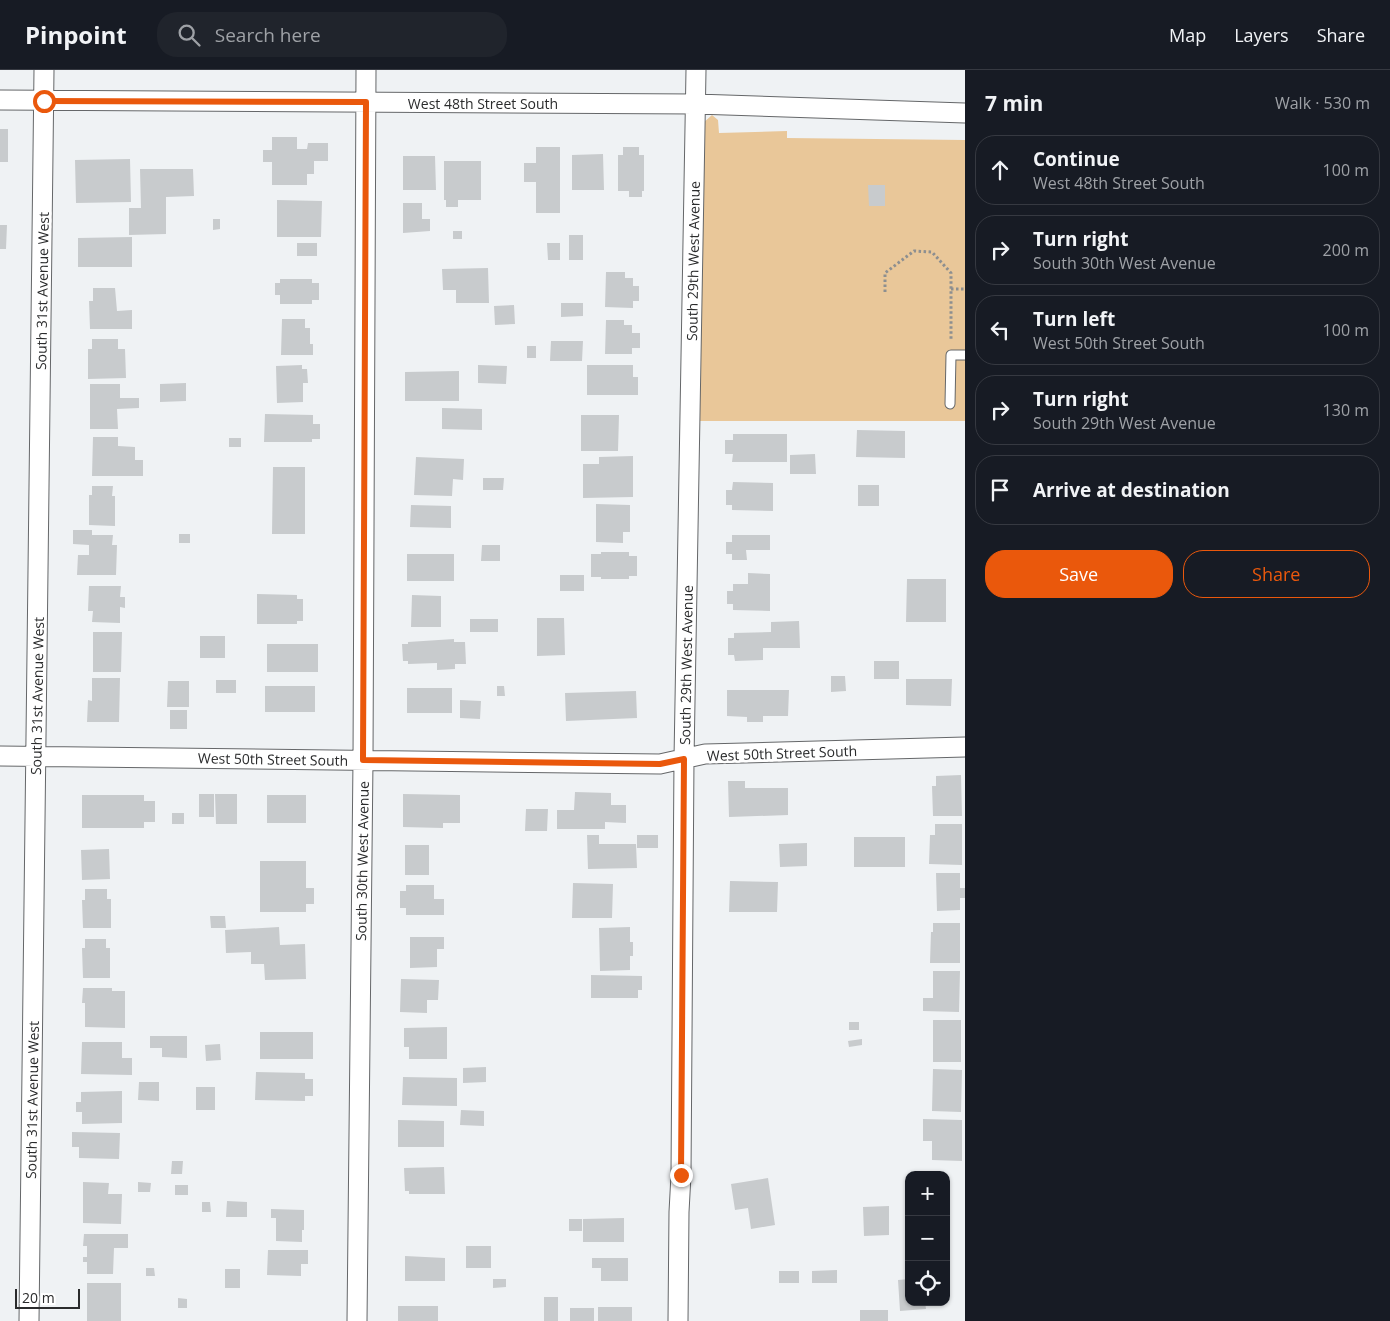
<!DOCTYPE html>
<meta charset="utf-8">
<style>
:root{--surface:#171b24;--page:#20242c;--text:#f1f3f6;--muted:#9ea1a6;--line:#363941;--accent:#ea580c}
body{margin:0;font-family:"Open Sans",sans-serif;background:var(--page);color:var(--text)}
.controls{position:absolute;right:15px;bottom:15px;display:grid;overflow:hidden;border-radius:10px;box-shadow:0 1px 4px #0004}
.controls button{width:45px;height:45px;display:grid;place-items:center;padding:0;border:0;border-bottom:1px solid var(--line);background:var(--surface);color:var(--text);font:25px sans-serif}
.scale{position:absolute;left:15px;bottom:12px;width:65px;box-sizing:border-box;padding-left:5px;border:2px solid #2a2b2c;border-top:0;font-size:14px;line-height:18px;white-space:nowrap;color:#2a2b2c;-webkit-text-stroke:4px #fff;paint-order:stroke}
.stop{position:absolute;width:15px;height:15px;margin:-11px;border:4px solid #ea580c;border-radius:50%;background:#fff}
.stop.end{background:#ea580c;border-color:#fff;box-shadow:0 1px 5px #0008}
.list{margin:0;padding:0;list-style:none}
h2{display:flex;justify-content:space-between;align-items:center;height:65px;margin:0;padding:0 20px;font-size:21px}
h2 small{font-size:16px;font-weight:400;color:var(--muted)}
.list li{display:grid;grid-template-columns:32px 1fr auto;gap:15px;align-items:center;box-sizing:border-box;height:70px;margin:0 10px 10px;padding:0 10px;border:1px solid var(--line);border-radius:20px}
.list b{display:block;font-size:19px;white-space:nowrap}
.list p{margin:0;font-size:16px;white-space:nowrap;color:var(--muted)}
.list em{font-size:16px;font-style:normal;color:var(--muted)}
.actions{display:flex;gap:10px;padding:15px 20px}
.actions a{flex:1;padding:11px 0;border:1px solid var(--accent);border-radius:20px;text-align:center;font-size:18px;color:var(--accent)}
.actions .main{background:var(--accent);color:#fff}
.icon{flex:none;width:28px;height:28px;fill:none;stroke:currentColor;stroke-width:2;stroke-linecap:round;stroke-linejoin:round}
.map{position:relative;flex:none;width:965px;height:1251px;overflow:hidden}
header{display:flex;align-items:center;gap:30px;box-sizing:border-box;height:70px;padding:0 25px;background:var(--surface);border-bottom:1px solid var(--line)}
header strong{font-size:24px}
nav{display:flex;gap:28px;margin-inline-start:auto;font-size:18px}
.search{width:350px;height:45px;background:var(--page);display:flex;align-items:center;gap:12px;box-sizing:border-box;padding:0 18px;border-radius:20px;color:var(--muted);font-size:19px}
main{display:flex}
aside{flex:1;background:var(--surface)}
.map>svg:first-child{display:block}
</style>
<header>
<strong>Pinpoint</strong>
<div class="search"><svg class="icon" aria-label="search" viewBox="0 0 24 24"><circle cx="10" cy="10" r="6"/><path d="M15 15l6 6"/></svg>Search here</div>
<nav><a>Map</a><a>Layers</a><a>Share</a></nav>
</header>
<main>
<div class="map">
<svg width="965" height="1251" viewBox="0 0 965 1251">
<rect width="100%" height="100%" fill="#eff2f4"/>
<path fill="#e9c799" d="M 712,45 L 718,50 L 719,63 L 787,61 L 787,68 L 965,70 L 965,351 L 698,351 L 702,54 Z"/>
<path fill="#c8cbcd" d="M 0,59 L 8,59 L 8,92 L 0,92 Z
M 272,67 L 297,67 L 297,79 L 307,79 L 308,73 L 328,73 L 328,91 L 314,91 L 314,104 L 307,104 L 307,115 L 272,115 L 272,92 L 263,92 L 263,80 L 272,80 Z
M 536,77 L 560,77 L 560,143 L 536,143 L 536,112 L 524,112 L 524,93 L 536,93 Z
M 623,77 L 639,77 L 639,85 L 644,85 L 644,121 L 642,121 L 642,127 L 629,127 L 629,121 L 618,121 L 618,85 L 623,85 Z
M 603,84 L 604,120 L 572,120 L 572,85 Z
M 403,86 L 435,86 L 436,120 L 403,120 Z
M 130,89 L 131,132 L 76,133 L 75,90 Z
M 444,91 L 481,91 L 481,130 L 458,130 L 458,137 L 446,137 L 446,130 L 444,130 Z
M 140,99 L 193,99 L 194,126 L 166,127 L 166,164 L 129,165 L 129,138 L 141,138 Z
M 868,115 L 885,115 L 885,136 L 869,136 Z
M 277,130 L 322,131 L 321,167 L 277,167 Z
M 403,133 L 422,133 L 422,149 L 430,149 L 430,161 L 403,163 Z
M 213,149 L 220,149 L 220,159 L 213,160 Z
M 0,155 L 7,155 L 6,179 L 0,179 Z
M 453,161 L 462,161 L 462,169 L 453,169 Z
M 569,165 L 583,165 L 583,190 L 569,190 Z
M 132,167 L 132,197 L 78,197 L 78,168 Z
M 297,173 L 317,173 L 317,186 L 297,186 Z
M 547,173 L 560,173 L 560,190 L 548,190 Z
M 488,198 L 489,233 L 456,233 L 456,220 L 443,220 L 442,199 Z
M 606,202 L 625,202 L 625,208 L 633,208 L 633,216 L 639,216 L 639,231 L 633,231 L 633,238 L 605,237 Z
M 280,209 L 312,209 L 312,213 L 319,213 L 319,230 L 312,230 L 312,234 L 280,234 L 280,225 L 275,225 L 275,213 L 280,213 Z
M 93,218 L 115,218 L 117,241 L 132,240 L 132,259 L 90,259 L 89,231 L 93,231 Z
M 561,233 L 583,233 L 583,246 L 561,247 Z
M 514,235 L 515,254 L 495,255 L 494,236 Z
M 282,249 L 305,249 L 305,258 L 310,258 L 310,274 L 313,274 L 313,285 L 281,285 Z
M 606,250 L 624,250 L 624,255 L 632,255 L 632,263 L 640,263 L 640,278 L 632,278 L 632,284 L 605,284 Z
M 92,269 L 118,269 L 118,279 L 125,279 L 126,308 L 88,309 L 88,279 L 92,279 Z
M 551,271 L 583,271 L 582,291 L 550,291 Z
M 527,276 L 536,276 L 536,288 L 527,288 Z
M 302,295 L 302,299 L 307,299 L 308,313 L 303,313 L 303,332 L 277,333 L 276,296 Z
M 478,295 L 507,296 L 506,314 L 478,313 Z
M 587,295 L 633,295 L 633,307 L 638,307 L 638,325 L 587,325 Z
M 459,301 L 459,331 L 405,331 L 405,302 Z
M 186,313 L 186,331 L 160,332 L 160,314 Z
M 90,314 L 120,314 L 120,328 L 139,328 L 139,338 L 117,339 L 118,359 L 90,359 Z
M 442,338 L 482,339 L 482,360 L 442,359 Z
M 265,344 L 313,345 L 313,354 L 320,354 L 320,369 L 312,369 L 312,372 L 264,372 Z
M 581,345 L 619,345 L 618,381 L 581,381 Z
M 857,360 L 905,361 L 905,388 L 856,387 Z
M 733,364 L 787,364 L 787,392 L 732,392 L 733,384 L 725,384 L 725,370 L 733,370 Z
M 93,367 L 118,367 L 118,376 L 135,377 L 135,390 L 143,390 L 143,406 L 92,406 Z
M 229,368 L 241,368 L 241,377 L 229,377 Z
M 815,384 L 816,404 L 790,404 L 790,385 Z
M 633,386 L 633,427 L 583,428 L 583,394 L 599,394 L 599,387 Z
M 416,387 L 464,389 L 463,410 L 453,409 L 452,426 L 414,425 Z
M 273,397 L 305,397 L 305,464 L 272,464 Z
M 483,408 L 504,408 L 503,420 L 483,420 Z
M 733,412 L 773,413 L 773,441 L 732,440 L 732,435 L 726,435 L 726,420 L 732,420 Z
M 858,415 L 879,415 L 879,436 L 858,436 Z
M 92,416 L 113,416 L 112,426 L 115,426 L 115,456 L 89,455 L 89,425 L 92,425 Z
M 596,434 L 630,435 L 630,462 L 623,462 L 623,473 L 596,472 Z
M 411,435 L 451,436 L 451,458 L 410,457 Z
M 73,460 L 92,460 L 92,465 L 113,465 L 112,475 L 117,475 L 116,505 L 77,505 L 78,485 L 89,485 L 89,475 L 73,474 Z
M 179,464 L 190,464 L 190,473 L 179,473 Z
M 732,465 L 770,465 L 770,480 L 746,480 L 747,490 L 732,490 L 732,484 L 726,484 L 726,472 L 732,472 Z
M 482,475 L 500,475 L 500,491 L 481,491 Z
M 601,482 L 629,482 L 629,486 L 637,486 L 637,506 L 629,506 L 629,509 L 601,509 L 601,507 L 591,507 L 591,484 L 601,484 Z
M 407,484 L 454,484 L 454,511 L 407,511 Z
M 748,503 L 770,504 L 770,541 L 733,540 L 733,534 L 727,534 L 727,521 L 733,521 L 733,514 L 748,514 Z
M 560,505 L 584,505 L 584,521 L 560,521 Z
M 907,509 L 946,509 L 946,552 L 906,552 Z
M 89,516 L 121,516 L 120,527 L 125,527 L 125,538 L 120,537 L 120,553 L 92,552 L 93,541 L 88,541 Z
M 257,524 L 297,525 L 297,529 L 303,529 L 303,551 L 297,551 L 297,554 L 257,554 Z
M 412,525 L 441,526 L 441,557 L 411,557 Z
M 537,548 L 564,548 L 565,585 L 537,586 Z
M 470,549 L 498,549 L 498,562 L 470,562 Z
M 799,551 L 800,578 L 763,578 L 763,590 L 735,591 L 734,585 L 728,585 L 728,568 L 734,568 L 734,563 L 771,562 L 771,552 Z
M 93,562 L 122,562 L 121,602 L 93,602 Z
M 200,566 L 225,566 L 225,588 L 200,588 Z
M 454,569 L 454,572 L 465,572 L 466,594 L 455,594 L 455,599 L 437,600 L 437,593 L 408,594 L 408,591 L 403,591 L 402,574 L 408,574 L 408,572 Z
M 267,574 L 318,574 L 318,602 L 267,602 Z
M 874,591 L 899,591 L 899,609 L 874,609 Z
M 831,606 L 845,606 L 846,621 L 831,622 Z
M 92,608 L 120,608 L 119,652 L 87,652 L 88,630 L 92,631 Z
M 906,609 L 952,609 L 951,636 L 906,635 Z
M 216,610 L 236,610 L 236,623 L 216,623 Z
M 168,611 L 189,611 L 189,637 L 167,637 Z
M 265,616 L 315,616 L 315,642 L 265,642 Z
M 497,616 L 504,616 L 505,626 L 497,626 Z
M 407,618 L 452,618 L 452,643 L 407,643 Z
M 727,620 L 789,620 L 788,646 L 763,646 L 763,652 L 747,652 L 747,647 L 727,646 Z
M 636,621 L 637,648 L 566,651 L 565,623 Z
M 460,630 L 481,631 L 480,649 L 460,648 Z
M 170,640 L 187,640 L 187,659 L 170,659 Z
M 961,705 L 962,746 L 933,746 L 932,716 L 936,716 L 936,706 Z
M 728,711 L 745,711 L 745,718 L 788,718 L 788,745 L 729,747 Z
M 575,722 L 611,723 L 611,735 L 626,735 L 626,753 L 605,752 L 605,759 L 557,759 L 557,740 L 574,740 Z
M 199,724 L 214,724 L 214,747 L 199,747 Z
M 215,724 L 237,724 L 237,754 L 216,754 Z
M 403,724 L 460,725 L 460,753 L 443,753 L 443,758 L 403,757 Z
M 82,725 L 144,725 L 144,731 L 155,731 L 155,752 L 144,752 L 144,758 L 82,758 Z
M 267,725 L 306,725 L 306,753 L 267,753 Z
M 526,739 L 548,739 L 547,761 L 525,761 Z
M 172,743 L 184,743 L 184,754 L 172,754 Z
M 935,754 L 962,754 L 962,795 L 929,794 L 930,765 L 935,765 Z
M 587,765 L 599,765 L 599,774 L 636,774 L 637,798 L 588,799 Z
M 637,765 L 658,765 L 658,778 L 637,778 Z
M 854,767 L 905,767 L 905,797 L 854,797 Z
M 807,773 L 807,796 L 780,797 L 779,774 Z
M 405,775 L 429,775 L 429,805 L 405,805 Z
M 109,779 L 110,809 L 82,810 L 81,780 Z
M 260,791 L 306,791 L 306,818 L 314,818 L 314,834 L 306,834 L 306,842 L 260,842 Z
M 936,803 L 960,803 L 960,818 L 965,818 L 965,828 L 960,828 L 960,840 L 937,841 Z
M 730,811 L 778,812 L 777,842 L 729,842 Z
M 573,813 L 613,814 L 612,848 L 572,848 Z
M 406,815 L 434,815 L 434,829 L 444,829 L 444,845 L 406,845 L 406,838 L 400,838 L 400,821 L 406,821 Z
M 85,819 L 107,819 L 107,829 L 111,829 L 111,858 L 83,858 L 82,830 L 85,830 Z
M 210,846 L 225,846 L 226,858 L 211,858 Z
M 933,853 L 960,853 L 960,893 L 930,893 L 931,862 L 933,862 Z
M 279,857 L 280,875 L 305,874 L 306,909 L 265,910 L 264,894 L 251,894 L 251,882 L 226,883 L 225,860 Z
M 630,857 L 630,872 L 633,872 L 633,886 L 630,886 L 630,900 L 600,901 L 599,858 Z
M 410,867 L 444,867 L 444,879 L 437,879 L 437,897 L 410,898 Z
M 85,869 L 106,869 L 106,878 L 110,878 L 110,908 L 83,908 L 82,878 L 85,878 Z
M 933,901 L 960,901 L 959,942 L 923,941 L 923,928 L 933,928 Z
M 591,905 L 642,906 L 642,920 L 638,920 L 638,928 L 591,928 Z
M 401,909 L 439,910 L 438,930 L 427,930 L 427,943 L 400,942 Z
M 83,918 L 112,918 L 112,921 L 125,921 L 125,958 L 85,957 L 85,933 L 82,933 Z
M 933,950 L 961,950 L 961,992 L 933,992 Z
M 849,952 L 859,952 L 859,960 L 849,960 Z
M 447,957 L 447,989 L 409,989 L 409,977 L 404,977 L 404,958 Z
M 260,962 L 313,962 L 313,989 L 260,989 Z
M 150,966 L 187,966 L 187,988 L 162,987 L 162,978 L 150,978 Z
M 862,969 L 862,975 L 849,977 L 848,971 Z
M 82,972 L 122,972 L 122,988 L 132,988 L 132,1005 L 81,1004 Z
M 220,974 L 221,990 L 206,991 L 205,975 Z
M 486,997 L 486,1012 L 463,1013 L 463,998 Z
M 933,999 L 962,1000 L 961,1042 L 932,1041 Z
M 256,1002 L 305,1003 L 305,1009 L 313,1009 L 313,1026 L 305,1026 L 305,1031 L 255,1030 Z
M 403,1007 L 457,1008 L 457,1036 L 402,1035 Z
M 139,1012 L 159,1012 L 159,1031 L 138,1030 Z
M 196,1017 L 215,1017 L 215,1040 L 196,1040 Z
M 122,1021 L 122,1053 L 82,1054 L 82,1042 L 76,1042 L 76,1032 L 81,1032 L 81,1022 Z
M 461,1040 L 484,1041 L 484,1056 L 460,1055 Z
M 923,1049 L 962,1050 L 962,1091 L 932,1090 L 932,1071 L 923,1071 Z
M 398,1050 L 444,1051 L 444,1077 L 398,1077 Z
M 72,1062 L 120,1063 L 119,1089 L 79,1088 L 79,1077 L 72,1077 Z
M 172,1091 L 183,1091 L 182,1104 L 171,1104 Z
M 444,1097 L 445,1124 L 409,1124 L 409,1121 L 405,1121 L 404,1098 Z
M 768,1108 L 775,1155 L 751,1159 L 748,1138 L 735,1140 L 731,1114 Z
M 83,1112 L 109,1113 L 108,1124 L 122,1124 L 121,1154 L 83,1153 Z
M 138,1112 L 151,1113 L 150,1122 L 138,1122 Z
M 175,1115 L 188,1115 L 188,1125 L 175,1125 Z
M 227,1131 L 247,1132 L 247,1147 L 226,1147 Z
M 202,1132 L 210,1132 L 211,1142 L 202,1142 Z
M 889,1136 L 889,1165 L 864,1166 L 863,1137 Z
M 271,1139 L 304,1140 L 304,1160 L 302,1160 L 302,1172 L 276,1171 L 276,1148 L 271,1148 Z
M 624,1148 L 624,1172 L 583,1172 L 583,1149 Z
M 569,1149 L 582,1149 L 582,1161 L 569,1161 Z
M 84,1164 L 128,1164 L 128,1178 L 114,1178 L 113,1204 L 87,1204 L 87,1192 L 83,1192 L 83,1187 L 87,1187 L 87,1176 L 83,1176 Z
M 466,1176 L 491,1176 L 491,1198 L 466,1198 Z
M 268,1180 L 308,1180 L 308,1194 L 301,1194 L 301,1206 L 267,1205 Z
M 405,1186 L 445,1188 L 445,1211 L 405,1211 Z
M 592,1188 L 628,1188 L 628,1211 L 601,1211 L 601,1198 L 592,1198 Z
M 146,1198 L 154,1198 L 155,1206 L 146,1206 Z
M 225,1199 L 240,1199 L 240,1218 L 225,1218 Z
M 837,1200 L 837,1213 L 812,1213 L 812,1201 Z
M 779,1201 L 799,1201 L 799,1213 L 779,1213 Z
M 493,1209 L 506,1209 L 506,1217 L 493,1218 Z
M 909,1209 L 909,1232 L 925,1232 L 926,1239 L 900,1241 L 898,1210 Z
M 87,1213 L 121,1213 L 121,1251 L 87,1251 Z
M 544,1227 L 558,1227 L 558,1251 L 544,1251 Z
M 178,1228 L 187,1229 L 187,1238 L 178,1238 Z
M 398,1236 L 438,1236 L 438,1251 L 398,1251 Z
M 598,1237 L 632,1237 L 632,1251 L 598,1251 Z
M 570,1238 L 594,1238 L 594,1251 L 570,1251 Z
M 860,1240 L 888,1240 L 888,1251 L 860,1251 Z"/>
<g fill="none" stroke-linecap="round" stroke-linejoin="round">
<g stroke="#656769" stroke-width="11">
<path id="lane" d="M 950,334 L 951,285 L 965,285"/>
</g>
<g stroke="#656769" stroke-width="21">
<path id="street" d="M 0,30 L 696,34 L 965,43
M 0,686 L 660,694 L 705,684 L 965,677
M 29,1251 L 44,0
M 357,1251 L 363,690 L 366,0
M 678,1251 L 679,1142 L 681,1105 L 684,689 L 696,0"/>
</g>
<path stroke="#8d8f90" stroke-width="3" stroke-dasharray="2.5 2.5" stroke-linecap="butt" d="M 951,219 L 965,219
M 885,222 L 885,203 L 914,181 L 932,182 L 951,203 L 951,270"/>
<use href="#lane" stroke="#fff" stroke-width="9"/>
<use href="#street" stroke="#fff" stroke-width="19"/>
</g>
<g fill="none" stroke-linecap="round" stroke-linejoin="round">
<path stroke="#ea580c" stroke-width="6" d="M 44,31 L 366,32 L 363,690 L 660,694 L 684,689 L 681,1105"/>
</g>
<g text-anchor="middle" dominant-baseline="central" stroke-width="5" stroke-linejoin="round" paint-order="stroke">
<g font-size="14" fill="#2a2b2c" stroke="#fff">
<text x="483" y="33">West 48th Street South</text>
<text transform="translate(693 191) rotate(-89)">South 29th West Avenue</text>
<text transform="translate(42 221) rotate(-89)">South 31st Avenue West</text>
<text transform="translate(686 595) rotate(-89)">South 29th West Avenue</text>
<text transform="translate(37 626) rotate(-89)">South 31st Avenue West</text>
<text transform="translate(782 683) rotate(-2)">West 50th Street South</text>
<text transform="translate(273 689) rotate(1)">West 50th Street South</text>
<text transform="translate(362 791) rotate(-89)">South 30th West Avenue</text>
<text transform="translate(32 1030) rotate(-89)">South 31st Avenue West</text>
</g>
</g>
</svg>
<div class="controls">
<button>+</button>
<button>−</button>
<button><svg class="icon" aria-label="locate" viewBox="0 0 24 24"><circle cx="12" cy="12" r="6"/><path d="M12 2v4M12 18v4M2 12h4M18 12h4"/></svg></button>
</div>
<div class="scale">20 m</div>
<div class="stop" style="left:44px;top:31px"></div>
<div class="stop end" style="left:681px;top:1105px"></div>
</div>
<aside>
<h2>7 min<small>Walk · 530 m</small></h2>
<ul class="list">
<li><svg class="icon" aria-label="ahead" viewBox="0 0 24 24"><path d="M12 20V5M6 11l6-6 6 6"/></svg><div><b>Continue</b><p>West 48th Street South</p></div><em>100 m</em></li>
<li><svg class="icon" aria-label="right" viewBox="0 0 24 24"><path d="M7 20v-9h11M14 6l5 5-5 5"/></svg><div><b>Turn right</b><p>South 30th West Avenue</p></div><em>200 m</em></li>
<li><svg class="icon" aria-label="left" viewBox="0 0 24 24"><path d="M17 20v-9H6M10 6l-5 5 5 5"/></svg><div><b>Turn left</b><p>West 50th Street South</p></div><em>100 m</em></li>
<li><svg class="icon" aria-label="right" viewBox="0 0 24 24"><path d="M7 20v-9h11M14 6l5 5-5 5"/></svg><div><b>Turn right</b><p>South 29th West Avenue</p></div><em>130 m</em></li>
<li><svg class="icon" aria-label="arrive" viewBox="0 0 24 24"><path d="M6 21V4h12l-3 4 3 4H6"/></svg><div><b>Arrive at destination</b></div></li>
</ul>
<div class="actions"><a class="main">Save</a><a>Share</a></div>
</aside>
</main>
